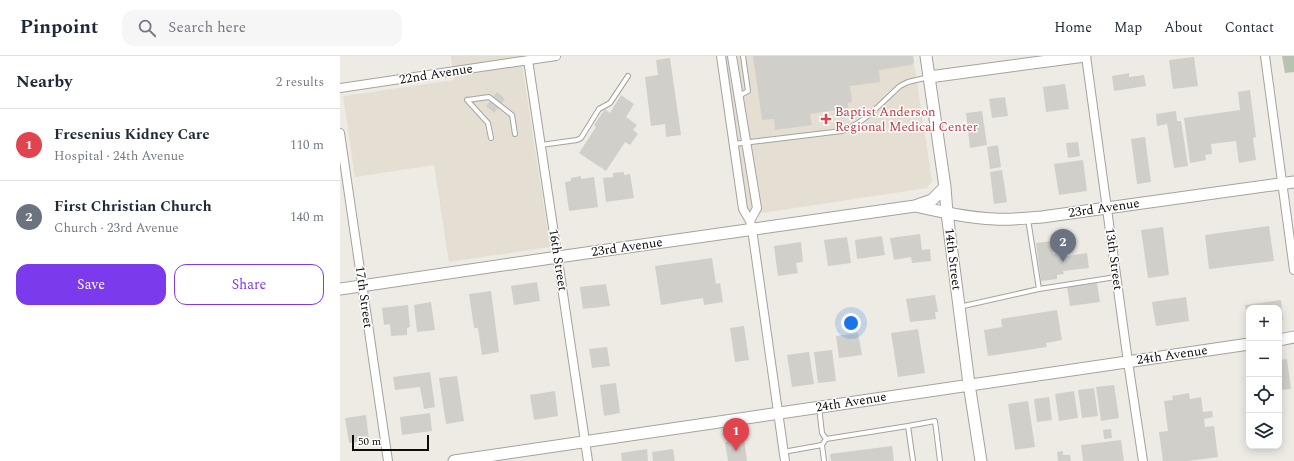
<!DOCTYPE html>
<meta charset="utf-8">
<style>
:root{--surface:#fff;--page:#f6f6f7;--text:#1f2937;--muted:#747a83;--line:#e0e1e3;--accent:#7c3aed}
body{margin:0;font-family:Spectral,serif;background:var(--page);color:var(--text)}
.controls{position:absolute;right:12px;bottom:12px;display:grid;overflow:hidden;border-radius:8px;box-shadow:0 2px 10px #0003}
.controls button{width:36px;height:36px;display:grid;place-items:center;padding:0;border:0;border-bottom:1px solid var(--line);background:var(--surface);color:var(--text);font:20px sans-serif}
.scale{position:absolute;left:12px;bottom:10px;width:77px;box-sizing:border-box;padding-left:4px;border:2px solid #0d0c0a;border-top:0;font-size:11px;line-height:14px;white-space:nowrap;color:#0d0c0a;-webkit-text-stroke:3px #fff;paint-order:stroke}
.you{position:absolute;left:511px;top:267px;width:14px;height:14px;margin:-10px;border:3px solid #fff;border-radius:50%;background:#1a73e8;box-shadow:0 0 0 6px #1a73e833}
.badge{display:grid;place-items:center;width:26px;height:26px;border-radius:50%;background:var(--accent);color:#fff;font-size:13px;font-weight:700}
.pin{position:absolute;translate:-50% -33px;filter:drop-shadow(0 1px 2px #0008)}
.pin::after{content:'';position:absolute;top:21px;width:14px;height:12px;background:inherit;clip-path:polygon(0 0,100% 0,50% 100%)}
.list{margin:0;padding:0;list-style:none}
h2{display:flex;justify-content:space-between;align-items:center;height:52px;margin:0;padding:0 16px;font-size:17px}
h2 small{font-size:13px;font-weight:400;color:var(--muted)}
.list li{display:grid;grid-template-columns:26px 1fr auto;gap:12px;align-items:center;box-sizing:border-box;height:72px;padding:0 16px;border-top:1px solid var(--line)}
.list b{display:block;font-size:15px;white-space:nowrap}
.list p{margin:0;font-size:13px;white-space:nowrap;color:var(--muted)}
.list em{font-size:13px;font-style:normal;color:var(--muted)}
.actions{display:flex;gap:8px;padding:12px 16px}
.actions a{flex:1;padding:9px 0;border:1px solid var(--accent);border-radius:12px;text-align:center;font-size:14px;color:var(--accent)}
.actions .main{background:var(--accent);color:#fff}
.icon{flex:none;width:22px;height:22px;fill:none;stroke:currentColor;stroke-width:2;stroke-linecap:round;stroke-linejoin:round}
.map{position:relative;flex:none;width:954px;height:405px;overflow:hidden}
header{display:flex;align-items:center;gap:24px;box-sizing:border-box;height:56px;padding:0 20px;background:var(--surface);border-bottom:1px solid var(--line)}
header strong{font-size:19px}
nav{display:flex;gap:22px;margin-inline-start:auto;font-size:14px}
.search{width:280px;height:36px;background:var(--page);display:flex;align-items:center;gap:10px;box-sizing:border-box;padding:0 14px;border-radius:12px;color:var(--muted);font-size:15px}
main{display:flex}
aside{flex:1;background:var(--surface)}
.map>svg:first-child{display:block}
</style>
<header>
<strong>Pinpoint</strong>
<div class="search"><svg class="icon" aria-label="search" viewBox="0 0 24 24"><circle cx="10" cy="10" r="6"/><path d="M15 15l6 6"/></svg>Search here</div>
<nav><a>Home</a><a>Map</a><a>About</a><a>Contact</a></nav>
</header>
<main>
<aside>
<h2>Nearby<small>2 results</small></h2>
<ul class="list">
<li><span class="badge" style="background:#e0444e">1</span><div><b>Fresenius Kidney Care</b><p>Hospital · 24th Avenue</p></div><em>110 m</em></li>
<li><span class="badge" style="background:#6b7280">2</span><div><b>First Christian Church</b><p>Church · 23rd Avenue</p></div><em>140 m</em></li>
</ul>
<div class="actions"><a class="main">Save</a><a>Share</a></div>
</aside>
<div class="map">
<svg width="954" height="405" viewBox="0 0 954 405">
<rect width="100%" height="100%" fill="#edebe4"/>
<path fill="#e4dfd2" d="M 111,0 L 186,0 L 181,1 L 210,191 L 109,206 L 94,109 L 15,121 L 3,40 L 114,24 Z
M 379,0 L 573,0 L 592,125 L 587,132 L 403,160 Z"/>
<path fill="#b7c3ae" d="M 942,0 L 954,0 L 954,16 L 945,17 Z"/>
<path fill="#d1cfc9" d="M 413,0 L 573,0 L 574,6 L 571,9 L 539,14 L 540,26 L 510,30 L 512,46 L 508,47 L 508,52 L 470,58 L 472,69 L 435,74 L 434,63 L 422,64 Z
M 854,1 L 858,30 L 833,33 L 829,4 Z
M 330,2 L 341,79 L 326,81 L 325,68 L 311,70 L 305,21 L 318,19 L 316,4 Z
M 789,17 L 789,21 L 804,19 L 806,30 L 774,35 L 772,20 Z
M 725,28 L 729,53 L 706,56 L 703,31 Z
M 910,34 L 916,81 L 913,82 L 916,104 L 899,107 L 896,85 L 871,88 L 872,98 L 865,99 L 866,104 L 850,107 L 844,62 L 900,54 L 898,36 Z
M 157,36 L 165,43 L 154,57 L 146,50 Z
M 281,39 L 294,48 L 286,61 L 297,69 L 293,74 L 298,78 L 290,89 L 285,86 L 266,115 L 239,97 L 256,71 L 254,69 L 265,53 L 270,57 Z
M 665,41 L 668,60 L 652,62 L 649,43 Z
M 642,55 L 647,89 L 630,92 L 626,57 Z
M 836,55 L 837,65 L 841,65 L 848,110 L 834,112 L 827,68 L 817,70 L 816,58 Z
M 805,81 L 811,126 L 797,128 L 791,83 Z
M 738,86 L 740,100 L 728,102 L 726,87 Z
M 658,89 L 661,111 L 650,113 L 647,91 Z
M 743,104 L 747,135 L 719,139 L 714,108 Z
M 662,114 L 667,146 L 654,148 L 650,116 Z
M 284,116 L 284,119 L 290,118 L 294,142 L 266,146 L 263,122 L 273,121 L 273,117 Z
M 241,120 L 241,123 L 254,121 L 258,151 L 229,155 L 225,126 L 231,125 L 231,122 Z
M 929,170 L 934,205 L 869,213 L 865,179 Z
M 823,171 L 829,219 L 808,222 L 801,174 Z
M 580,178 L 582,194 L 590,193 L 591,205 L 572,207 L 571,201 L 554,204 L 550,182 Z
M 542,180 L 545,199 L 517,203 L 515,184 Z
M 507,181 L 511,207 L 488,210 L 484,184 Z
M 712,185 L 713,198 L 721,197 L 721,201 L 747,197 L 749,212 L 723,215 L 724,218 L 717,219 L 717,223 L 701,225 L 696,187 Z
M 461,186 L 463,206 L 456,207 L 458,217 L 438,220 L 434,190 Z
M 372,202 L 376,228 L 380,227 L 383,246 L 364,249 L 363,242 L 321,249 L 315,210 Z
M 197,226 L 200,245 L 174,249 L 171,230 Z
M 757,227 L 760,246 L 730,250 L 727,231 Z
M 266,228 L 270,250 L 243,253 L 240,231 Z
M 151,235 L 159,296 L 142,299 L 138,272 L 134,272 L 129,238 Z
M 595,239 L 598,256 L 595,256 L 596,263 L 570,266 L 566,243 Z
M 846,241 L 849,265 L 816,270 L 812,246 Z
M 941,244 L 943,264 L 939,264 L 939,252 L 909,252 L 908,269 L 905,249 Z
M 91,246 L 95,274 L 77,276 L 74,249 Z
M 68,249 L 70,271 L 67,272 L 67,279 L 51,280 L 50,268 L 44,269 L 42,252 Z
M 717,254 L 722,284 L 706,287 L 707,291 L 648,300 L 644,274 L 662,271 L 661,263 Z
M 404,270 L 409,304 L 395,306 L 390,272 Z
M 578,273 L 585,317 L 558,321 L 551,277 Z
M 518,277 L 522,299 L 499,302 L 496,280 Z
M 267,291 L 270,310 L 252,312 L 249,293 Z
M 492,294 L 496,325 L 478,327 L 474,296 Z
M 469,296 L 474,328 L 452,331 L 447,299 Z
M 947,303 L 951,333 L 939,334 L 939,304 Z
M 90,316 L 95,351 L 84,353 L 80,331 L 55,334 L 53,321 Z
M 117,320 L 124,365 L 106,368 L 99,322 Z
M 276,327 L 280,357 L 264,360 L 260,329 Z
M 774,329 L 779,362 L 761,365 L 756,331 Z
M 754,332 L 758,360 L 742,362 L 738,334 Z
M 215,335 L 218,360 L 194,364 L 190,339 Z
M 734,335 L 738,362 L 719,365 L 715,338 Z
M 849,337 L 850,343 L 861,341 L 863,356 L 872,355 L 873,361 L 864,363 L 865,371 L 874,370 L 878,401 L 848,405 L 823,405 L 819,376 L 828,375 L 824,345 L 833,344 L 832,340 Z
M 709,341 L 712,364 L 697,366 L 694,343 Z
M 688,345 L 695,391 L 675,394 L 668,348 Z
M 90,357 L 92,375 L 62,379 L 60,361 Z
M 26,359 L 29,384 L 9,387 L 5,362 Z
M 771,373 L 772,382 L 764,383 L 763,374 Z
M 404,383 L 407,405 L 388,405 L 385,386 Z
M 781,384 L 784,405 L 743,405 L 741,389 Z
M 552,390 L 554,405 L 491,405 L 490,398 Z
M 307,393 L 308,405 L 282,405 L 281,397 Z
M 333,393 L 335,405 L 313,405 L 312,396 Z
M 723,395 L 723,399 L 730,399 L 731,405 L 718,405 L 717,396 Z"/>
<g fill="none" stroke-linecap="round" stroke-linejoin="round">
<g stroke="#a5a39e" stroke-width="6">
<path id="lane" d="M 399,40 L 408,35 L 403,0
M 127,44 L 149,41 L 172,59 L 175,78
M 127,44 L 148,67 L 151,82
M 394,88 L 502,75 C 525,67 542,46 560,30 L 568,26 L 589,21
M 201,89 L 237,84 L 241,82 L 259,53 L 270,47 L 288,20
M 688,163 L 699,233
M 619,251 L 699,233 L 776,221
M 479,351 L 482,377 L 486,383 L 568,370
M 482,389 L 484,405
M 443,396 L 482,389 L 486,383
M 573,405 L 568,370 L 595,365 L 600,405"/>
</g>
<g stroke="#a5a39e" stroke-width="10">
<path id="street" d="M 381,0 L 403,153 L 410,165 L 412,173 L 445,405
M 392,0 L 417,152 L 410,165
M 746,0 L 788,306 L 803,405
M 925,0 L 954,214
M 188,4 L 248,405
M 0,32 L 216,0
M 0,77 L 48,405"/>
</g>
<g stroke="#a5a39e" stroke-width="13">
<path id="secondary" d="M 586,0 L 605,131 L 607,157 L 629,328 L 641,405
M 589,21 L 745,0
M 575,150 C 602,156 628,162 655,163 C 670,164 686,162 702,161 L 954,126
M 0,233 L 218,201 L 575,150 L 592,144 L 605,131
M 939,284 L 954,281
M 114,405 C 379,366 644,327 909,288"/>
</g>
<use href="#lane" stroke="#fff" stroke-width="4"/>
<use href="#street" stroke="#fff" stroke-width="8"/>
<use href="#secondary" stroke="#fff" stroke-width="11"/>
</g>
<path fill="#e0444e" stroke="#fff" stroke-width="1.5" d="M484 57h4v4h4v4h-4v4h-4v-4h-4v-4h4z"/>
<g text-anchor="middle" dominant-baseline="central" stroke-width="3" stroke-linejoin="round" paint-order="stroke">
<g font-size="13" fill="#0d0c0a" stroke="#fff">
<text transform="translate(96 18) rotate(-9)">22nd Avenue</text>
<text transform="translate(764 152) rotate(-8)">23rd Avenue</text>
<text transform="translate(287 191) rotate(-8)">23rd Avenue</text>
<text transform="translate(613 203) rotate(83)">14th Street</text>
<text transform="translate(774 203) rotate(82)">13th Street</text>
<text transform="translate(218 204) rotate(81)">16th Street</text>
<text transform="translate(24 241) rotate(82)">17th Street</text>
<text transform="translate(832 299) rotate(-8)">24th Avenue</text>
<text transform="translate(511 346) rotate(-9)">24th Avenue</text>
</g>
<g font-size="13" fill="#be3a42" stroke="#fff" text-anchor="start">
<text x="495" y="56">Baptist Anderson<tspan x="495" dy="15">Regional Medical Center</tspan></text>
</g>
</g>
</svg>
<div class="controls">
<button>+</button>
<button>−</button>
<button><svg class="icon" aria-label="locate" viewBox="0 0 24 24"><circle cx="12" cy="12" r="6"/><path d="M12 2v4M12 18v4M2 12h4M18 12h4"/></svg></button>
<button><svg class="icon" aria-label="layers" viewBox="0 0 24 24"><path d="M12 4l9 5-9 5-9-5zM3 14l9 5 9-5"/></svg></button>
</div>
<div class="scale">50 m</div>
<div class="you"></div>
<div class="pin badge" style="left:396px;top:395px;background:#e0444e">1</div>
<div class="pin badge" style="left:723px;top:206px;background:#6b7280">2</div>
</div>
</main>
